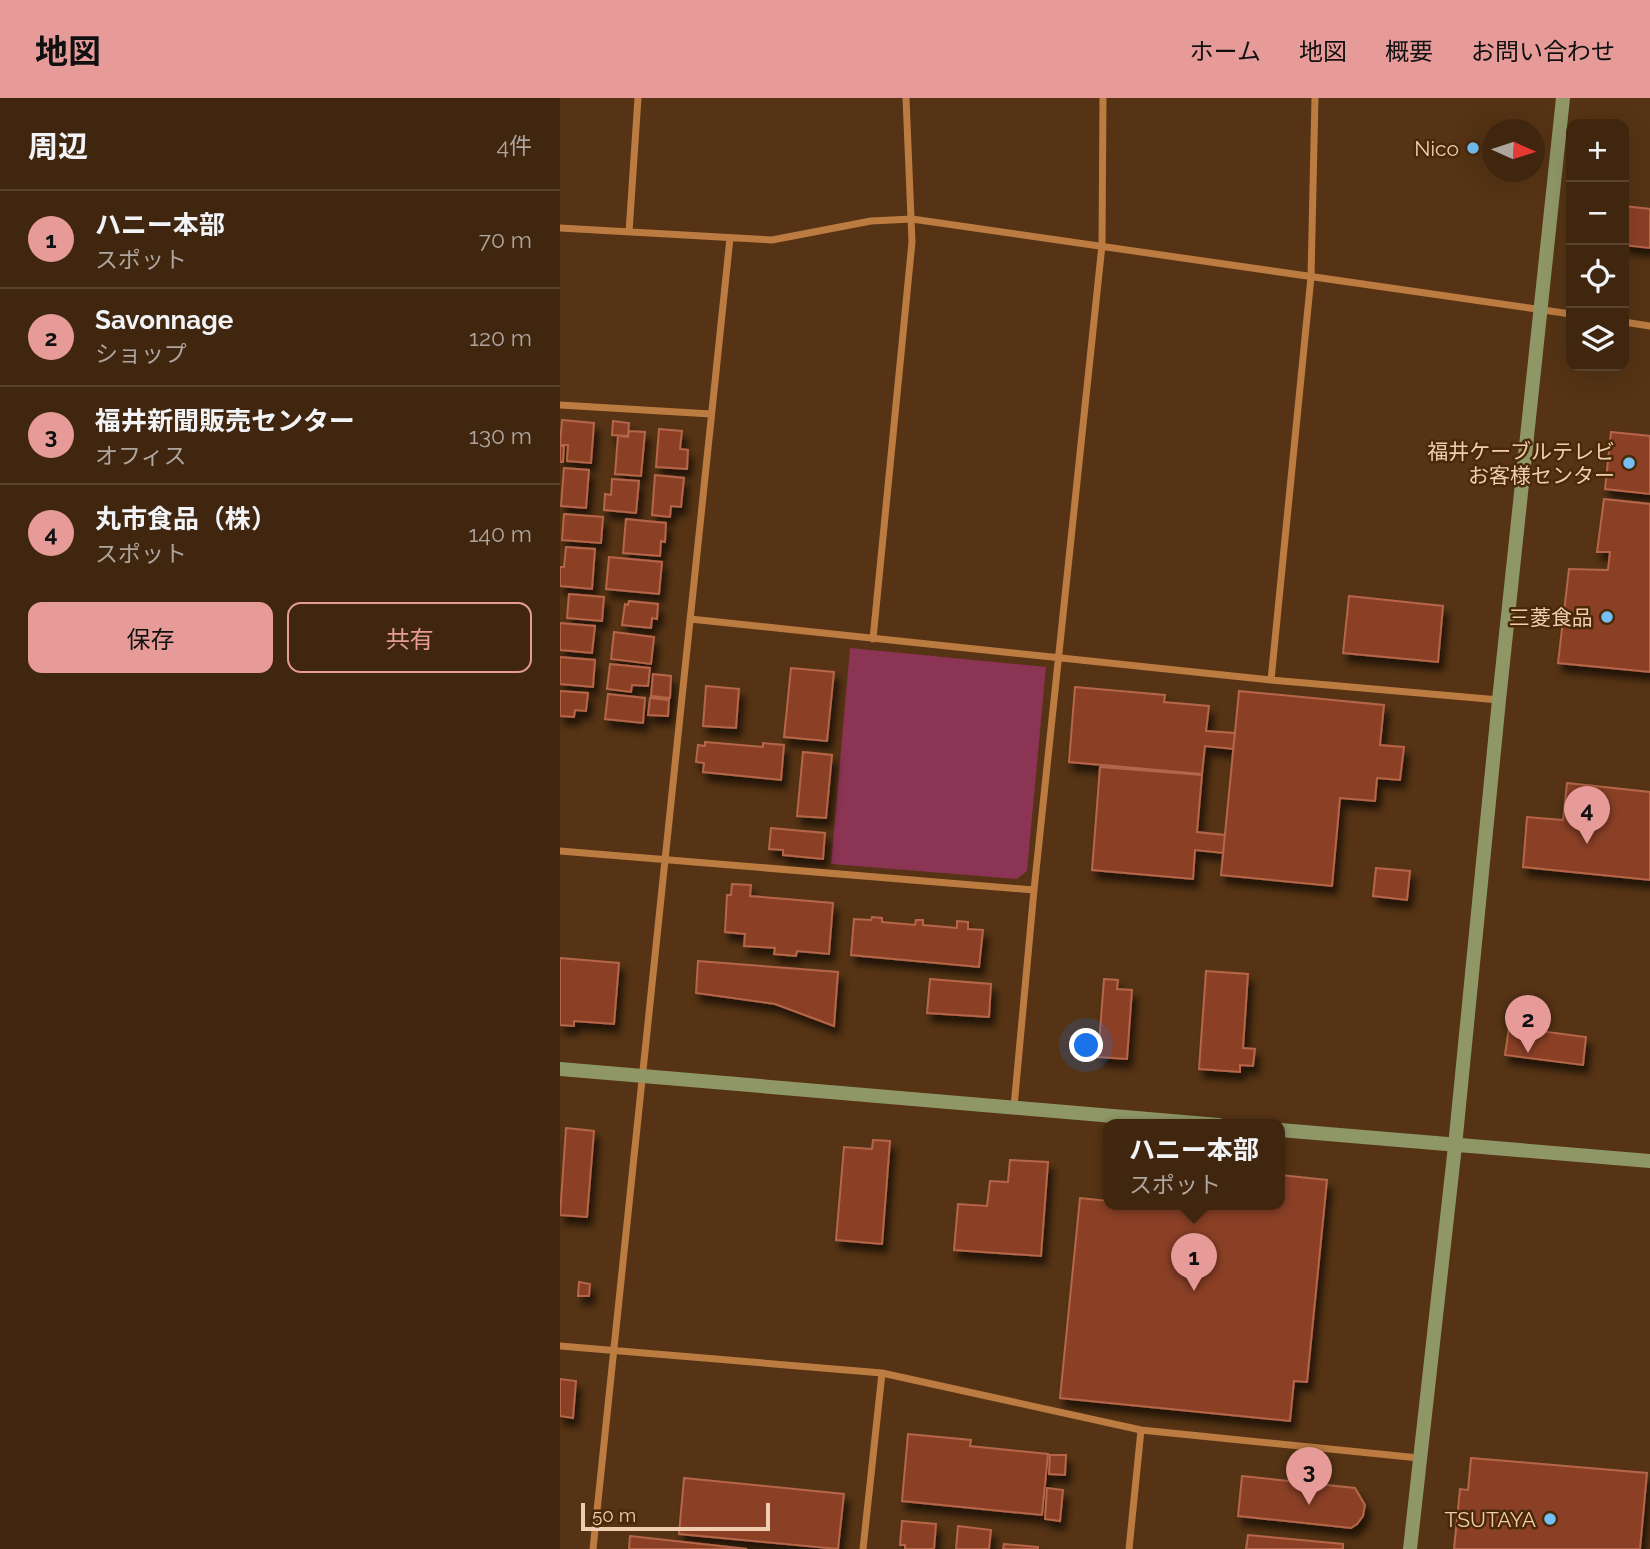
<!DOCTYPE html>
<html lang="ja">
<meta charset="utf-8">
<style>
:root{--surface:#40260f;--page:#4b321d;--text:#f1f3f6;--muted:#aea59e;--line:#59432f;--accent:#e69b98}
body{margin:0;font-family:Raleway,"Noto Sans JP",sans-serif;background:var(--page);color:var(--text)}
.controls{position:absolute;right:21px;top:21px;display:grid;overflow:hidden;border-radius:14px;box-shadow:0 7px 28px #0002}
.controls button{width:63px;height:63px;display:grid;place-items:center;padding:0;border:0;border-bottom:2px solid var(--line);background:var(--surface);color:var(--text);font:35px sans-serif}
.compass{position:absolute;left:922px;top:21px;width:63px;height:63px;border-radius:50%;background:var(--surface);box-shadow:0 7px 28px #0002;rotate:93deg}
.scale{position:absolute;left:21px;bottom:18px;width:189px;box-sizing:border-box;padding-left:7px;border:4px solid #f0ccb0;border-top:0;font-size:19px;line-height:24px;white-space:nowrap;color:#f0ccb0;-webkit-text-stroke:5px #4a2908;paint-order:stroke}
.you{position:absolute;left:527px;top:948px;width:24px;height:24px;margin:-18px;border:5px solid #fff;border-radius:50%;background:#1a73e8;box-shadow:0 0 0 10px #1a73e833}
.badge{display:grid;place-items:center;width:46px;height:46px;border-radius:50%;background:var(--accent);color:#111;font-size:23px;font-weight:700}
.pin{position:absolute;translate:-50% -58px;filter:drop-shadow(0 2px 4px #0008)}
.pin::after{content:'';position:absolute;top:37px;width:24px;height:21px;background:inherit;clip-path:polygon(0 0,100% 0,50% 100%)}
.popup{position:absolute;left:543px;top:1021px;width:182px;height:91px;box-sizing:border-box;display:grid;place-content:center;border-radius:14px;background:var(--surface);filter:drop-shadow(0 2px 5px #0005);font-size:23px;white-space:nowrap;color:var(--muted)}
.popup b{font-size:26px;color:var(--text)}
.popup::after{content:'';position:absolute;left:50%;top:100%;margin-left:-14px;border:14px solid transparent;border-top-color:var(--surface)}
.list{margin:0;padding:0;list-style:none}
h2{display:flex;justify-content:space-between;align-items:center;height:91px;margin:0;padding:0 28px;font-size:30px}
h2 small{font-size:23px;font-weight:400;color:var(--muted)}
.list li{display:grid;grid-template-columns:46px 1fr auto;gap:21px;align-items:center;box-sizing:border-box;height:98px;padding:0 28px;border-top:2px solid var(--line)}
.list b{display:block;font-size:26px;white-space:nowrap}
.list p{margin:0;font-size:23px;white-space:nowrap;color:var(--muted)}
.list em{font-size:23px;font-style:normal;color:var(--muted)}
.actions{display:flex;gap:14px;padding:21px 28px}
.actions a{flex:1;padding:16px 0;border:2px solid var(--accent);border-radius:14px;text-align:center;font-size:24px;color:var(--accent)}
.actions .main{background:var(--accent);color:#111}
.icon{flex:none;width:38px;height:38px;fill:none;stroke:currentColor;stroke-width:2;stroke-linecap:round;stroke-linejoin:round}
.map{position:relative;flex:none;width:1090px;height:1451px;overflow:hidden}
header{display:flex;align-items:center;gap:42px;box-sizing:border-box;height:98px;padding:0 35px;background:var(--accent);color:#111}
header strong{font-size:33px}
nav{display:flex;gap:38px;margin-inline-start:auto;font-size:24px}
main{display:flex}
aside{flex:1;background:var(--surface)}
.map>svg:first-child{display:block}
</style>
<header>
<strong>地図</strong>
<nav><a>ホーム</a><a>地図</a><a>概要</a><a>お問い合わせ</a></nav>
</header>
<main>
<aside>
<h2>周辺<small>4件</small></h2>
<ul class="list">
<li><span class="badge">1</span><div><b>ハニー本部</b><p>スポット</p></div><em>70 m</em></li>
<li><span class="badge">2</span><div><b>Savonnage</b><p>ショップ</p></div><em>120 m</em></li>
<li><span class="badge">3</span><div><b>福井新聞販売センター</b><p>オフィス</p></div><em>130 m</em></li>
<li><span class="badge">4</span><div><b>丸市食品（株）</b><p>スポット</p></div><em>140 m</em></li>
</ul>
<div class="actions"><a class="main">保存</a><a>共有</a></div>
</aside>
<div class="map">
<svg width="1090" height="1451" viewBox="0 0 1090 1451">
<defs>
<filter id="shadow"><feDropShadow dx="4.5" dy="8" stdDeviation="3.5" flood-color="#0009"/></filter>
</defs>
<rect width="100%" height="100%" fill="#553314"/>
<path fill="#8b3454" d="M 290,550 L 486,569 L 467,773 L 457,781 L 271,766 Z"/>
<path fill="#8b4125" stroke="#b5664a" stroke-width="2" filter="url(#shadow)" d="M 1064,108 L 1090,111 L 1090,150 L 1064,147 Z
M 2,322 L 34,325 L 31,365 L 7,363 L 8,347 L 0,347 Z
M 53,323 L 69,325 L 68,338 L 52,337 Z
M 99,331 L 122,333 L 120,351 L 128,352 L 127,371 L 96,369 Z
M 69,333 L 85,334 L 81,378 L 55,376 L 58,338 L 68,339 Z
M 1051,334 L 1090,338 L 1090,396 L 1045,391 Z
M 0,348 L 4,348 L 3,364 L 0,364 Z
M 4,370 L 29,372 L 26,410 L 1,408 Z
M 95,377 L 124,380 L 121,409 L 111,408 L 110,419 L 92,417 Z
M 52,381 L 79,383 L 76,415 L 44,412 L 45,396 L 51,397 Z
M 1044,401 L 1090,406 L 1090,574 L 998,565 L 1009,471 L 1048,472 L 1050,454 L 1037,454 Z
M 4,416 L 43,419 L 41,445 L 2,442 Z
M 66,421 L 106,425 L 105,444 L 101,443 L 100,458 L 63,455 Z
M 6,449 L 35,451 L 32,491 L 0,488 L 0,469 L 4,469 Z
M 49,459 L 102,464 L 99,496 L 46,491 Z
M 9,496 L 44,499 L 42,523 L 7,520 Z
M 789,498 L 883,508 L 878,564 L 783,555 Z
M 69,503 L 98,506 L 97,521 L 92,520 L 91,530 L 62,527 L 65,506 L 68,507 Z
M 0,525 L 35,528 L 32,555 L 0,552 Z
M 54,534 L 94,539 L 91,566 L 51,561 Z
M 0,559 L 35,562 L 33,589 L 0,586 Z
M 50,566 L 90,570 L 88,588 L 72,587 L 71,594 L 47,591 Z
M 231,570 L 274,574 L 267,643 L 224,639 Z
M 93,576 L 111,578 L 110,600 L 91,598 Z
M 146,588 L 179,591 L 176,630 L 143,628 Z
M 515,589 L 605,597 L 604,604 L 649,608 L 646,633 L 675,635 L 673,651 L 645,648 L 642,676 L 509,664 Z
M 0,593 L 28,595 L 26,613 L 15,612 L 14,619 L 0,618 Z
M 679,593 L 824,607 L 820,647 L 844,649 L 840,682 L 817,680 L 815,703 L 780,700 L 772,788 L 661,777 Z
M 48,596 L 85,600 L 83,625 L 45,621 Z
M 90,600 L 109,602 L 108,618 L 88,617 Z
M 145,644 L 203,649 L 203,645 L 224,647 L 221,682 L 143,674 L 144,665 L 136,664 L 138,647 L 145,648 Z
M 243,654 L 272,657 L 266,720 L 237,718 Z
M 540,669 L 642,677 L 637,734 L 665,737 L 663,755 L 635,752 L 633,781 L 532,772 Z
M 1007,685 L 1090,694 L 1090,782 L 963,769 L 967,719 L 1003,722 Z
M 211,730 L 265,735 L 263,761 L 223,757 L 223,752 L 209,751 Z
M 816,770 L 850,773 L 847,802 L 813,798 Z
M 172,786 L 191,787 L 190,798 L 273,805 L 269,856 L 237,853 L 236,858 L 214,856 L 215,850 L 184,848 L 185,836 L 165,834 L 167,797 L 171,797 Z
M 312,819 L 322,820 L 322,824 L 355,827 L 356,822 L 363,822 L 363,827 L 397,830 L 397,823 L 408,824 L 408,831 L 423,832 L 419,869 L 291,857 L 294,821 L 311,822 Z
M 0,860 L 59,865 L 54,926 L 14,923 L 14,928 L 0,927 Z
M 138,863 L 278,874 L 274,928 L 215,906 L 136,895 Z
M 646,873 L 688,876 L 683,950 L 695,951 L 693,968 L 680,967 L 680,974 L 639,971 Z
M 370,881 L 431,886 L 429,919 L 367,915 Z
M 544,881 L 558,882 L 557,891 L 572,892 L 567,961 L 538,959 Z
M 949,929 L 1026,939 L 1023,967 L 945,957 Z
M 6,1030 L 34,1033 L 27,1119 L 0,1117 Z
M 313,1042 L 330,1043 L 322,1146 L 276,1142 L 284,1049 L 312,1051 Z
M 450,1062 L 488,1064 L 481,1158 L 394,1152 L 398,1106 L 427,1108 L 430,1083 L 448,1084 Z
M 720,1077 L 767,1082 L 747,1284 L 734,1283 L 730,1323 L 500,1300 L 520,1100 L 548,1103 L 548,1107 L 720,1107 Z
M 19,1184 L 30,1186 L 29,1198 L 18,1198 Z
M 0,1281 L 16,1283 L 13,1320 L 0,1318 Z
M 348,1336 L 411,1342 L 410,1348 L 488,1356 L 482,1417 L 342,1403 Z
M 490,1357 L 506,1357 L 505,1377 L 489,1376 Z
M 911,1360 L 1087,1375 L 1080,1451 L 894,1451 L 900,1391 L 908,1392 Z
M 682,1378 L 795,1390 L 805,1407 L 803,1418 L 797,1426 L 791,1430 L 678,1418 Z
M 124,1380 L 284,1396 L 278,1451 L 119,1436 Z
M 487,1390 L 503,1392 L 500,1423 L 485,1421 Z
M 342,1423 L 376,1426 L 374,1451 L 345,1451 L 345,1447 L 340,1447 Z
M 398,1428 L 431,1432 L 429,1451 L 396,1451 Z
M 688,1437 L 783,1446 L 783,1451 L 686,1451 Z
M 70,1438 L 187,1451 L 69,1451 Z
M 444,1446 L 478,1449 L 478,1451 L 443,1451 Z"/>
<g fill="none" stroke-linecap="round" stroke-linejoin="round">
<path stroke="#bc7b41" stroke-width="7" d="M 0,130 L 212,142 L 311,123 L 352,121 L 1011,216
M 69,134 L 78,0
M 1064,224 L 1090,228
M 0,307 L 151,316
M 130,521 L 711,582 L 939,602
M 313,541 L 352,144 L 346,0
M 711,582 L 751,179 L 755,0
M 0,753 L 474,792
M 454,1009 L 474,792 L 542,147 L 543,0
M 0,1248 L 322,1275 L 581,1332 L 859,1360
M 33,1451 L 170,140
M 303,1451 L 322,1275
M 569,1451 L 581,1332"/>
<path stroke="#909767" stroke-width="14" d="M 0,971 L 659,1027
M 720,1032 L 1090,1063
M 850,1451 L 895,1048 L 939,602 L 1003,0"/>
</g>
<g fill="#74c0f6" stroke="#4a2908" stroke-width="2.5">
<circle cx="913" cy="50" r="7"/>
<circle cx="1069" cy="365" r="7"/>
<circle cx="1047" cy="519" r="7"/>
<circle cx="990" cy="1421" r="7"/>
</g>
<g text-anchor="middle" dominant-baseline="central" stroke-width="5" stroke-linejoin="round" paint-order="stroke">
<g font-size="21" fill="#f0ccb0" stroke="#4a2908" text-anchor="end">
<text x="899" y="50">Nico</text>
<text x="1055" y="353">福井ケーブルテレビ<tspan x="1055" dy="24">お客様センター</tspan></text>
<text x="1033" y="519">三菱食品</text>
<text x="976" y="1421">TSUTAYA</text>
</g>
</g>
</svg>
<div class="controls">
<button>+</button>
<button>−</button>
<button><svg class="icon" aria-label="locate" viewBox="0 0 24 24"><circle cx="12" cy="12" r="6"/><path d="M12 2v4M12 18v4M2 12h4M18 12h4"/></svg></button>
<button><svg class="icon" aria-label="layers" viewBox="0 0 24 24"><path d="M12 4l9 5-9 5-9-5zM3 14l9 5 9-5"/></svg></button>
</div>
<svg class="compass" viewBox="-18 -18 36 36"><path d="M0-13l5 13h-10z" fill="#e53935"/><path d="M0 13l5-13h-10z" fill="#aea59e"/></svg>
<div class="scale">50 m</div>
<div class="you"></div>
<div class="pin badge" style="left:634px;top:1193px">1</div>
<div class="popup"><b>ハニー本部</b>スポット</div>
<div class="pin badge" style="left:968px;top:955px">2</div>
<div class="pin badge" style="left:749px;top:1407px">3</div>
<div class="pin badge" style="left:1027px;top:746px">4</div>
</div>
</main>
